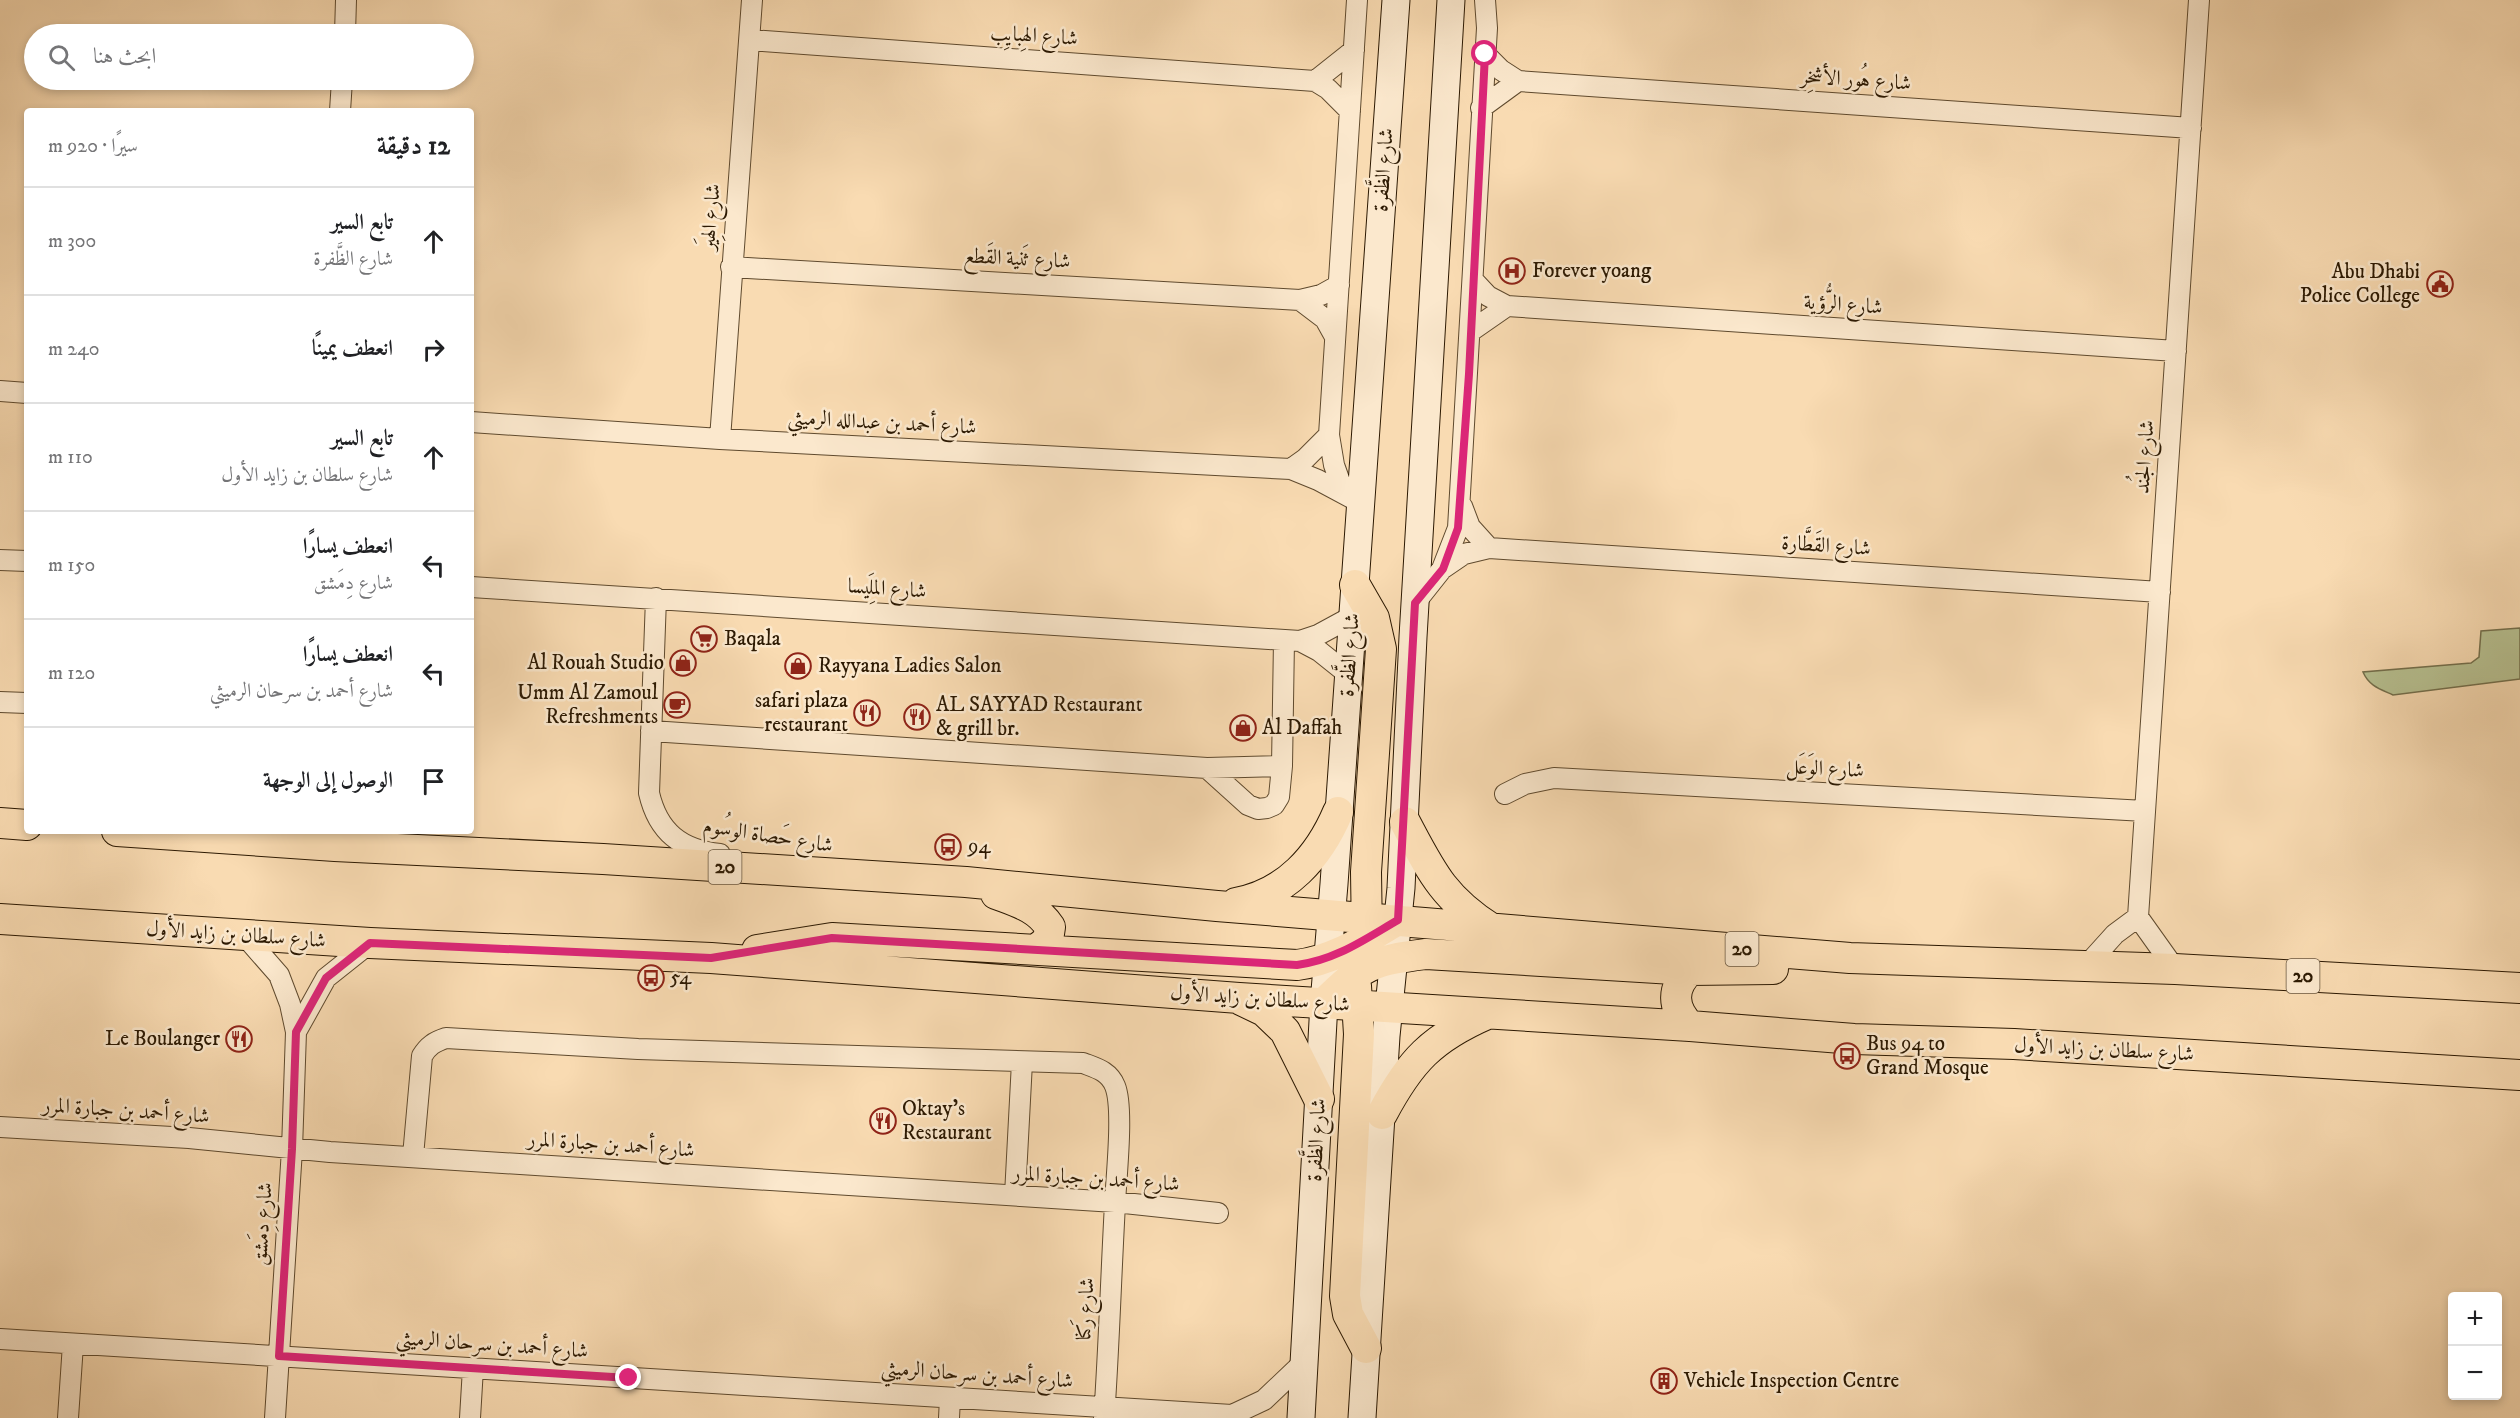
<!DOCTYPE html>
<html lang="ar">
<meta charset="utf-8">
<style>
:root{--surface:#fff;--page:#f2f2f2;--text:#202124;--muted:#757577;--line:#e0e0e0}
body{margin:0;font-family:"IM FELL DW Pica",Amiri,serif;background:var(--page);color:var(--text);direction:rtl}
.controls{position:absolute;right:18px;bottom:18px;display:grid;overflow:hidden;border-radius:6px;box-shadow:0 3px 9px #0003}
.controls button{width:54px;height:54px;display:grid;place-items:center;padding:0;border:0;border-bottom:2px solid var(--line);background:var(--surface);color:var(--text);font:30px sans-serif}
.stop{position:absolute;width:18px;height:18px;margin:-14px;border:4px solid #db2777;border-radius:50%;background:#fff}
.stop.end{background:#db2777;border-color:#fff;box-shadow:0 2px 6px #0008}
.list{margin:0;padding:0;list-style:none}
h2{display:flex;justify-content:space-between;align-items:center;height:78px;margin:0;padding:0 24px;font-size:26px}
h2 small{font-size:20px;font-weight:400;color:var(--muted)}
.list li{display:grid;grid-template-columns:39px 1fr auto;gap:18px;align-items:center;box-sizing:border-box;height:108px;padding:0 24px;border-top:2px solid var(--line)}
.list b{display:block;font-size:22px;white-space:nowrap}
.list p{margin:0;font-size:20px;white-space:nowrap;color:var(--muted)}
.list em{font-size:20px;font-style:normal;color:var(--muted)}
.icon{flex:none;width:33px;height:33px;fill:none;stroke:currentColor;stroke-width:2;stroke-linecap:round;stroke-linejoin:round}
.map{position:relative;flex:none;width:2520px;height:1418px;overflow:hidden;direction:ltr}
.search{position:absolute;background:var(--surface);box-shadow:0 3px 9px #0003;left:24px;top:24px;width:450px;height:66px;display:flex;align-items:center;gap:15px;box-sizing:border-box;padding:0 21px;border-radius:33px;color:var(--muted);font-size:22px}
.panel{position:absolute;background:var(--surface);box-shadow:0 3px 9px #0003;left:24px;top:108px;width:450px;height:726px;border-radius:6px;direction:rtl}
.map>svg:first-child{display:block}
</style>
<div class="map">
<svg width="2520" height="1418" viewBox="0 0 2520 1418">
<rect width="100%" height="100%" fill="#f9dbb2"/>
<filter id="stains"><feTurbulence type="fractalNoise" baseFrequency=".00333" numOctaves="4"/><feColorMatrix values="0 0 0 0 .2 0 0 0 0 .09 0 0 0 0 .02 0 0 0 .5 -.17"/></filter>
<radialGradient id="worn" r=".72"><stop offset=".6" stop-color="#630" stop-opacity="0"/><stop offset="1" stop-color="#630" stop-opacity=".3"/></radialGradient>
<path fill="#b7c191" stroke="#726d4a" stroke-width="1.5" d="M 2520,628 L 2520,679 L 2393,695 C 2380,689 2369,686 2363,672 L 2471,663 L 2479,657 L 2481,631 Z"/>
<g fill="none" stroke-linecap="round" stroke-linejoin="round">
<g stroke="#5f4a2e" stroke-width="22">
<path id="minor" d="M 345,34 L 346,0
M 750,40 L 1315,81 L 1328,89 L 1350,111
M 1485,54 L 1501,70 L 1518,81 L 2191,128
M 1315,81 L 1354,50
M 1481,108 L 1518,81
M 340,111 L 342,80
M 731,267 L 1300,300 L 1321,295 L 1339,285
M 1473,280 L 1488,296 L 1507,306 L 2176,351
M 1300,300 L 1325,319 L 1335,337
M 1471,331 L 1507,306
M 0,391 L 27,393
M 471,422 L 720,439 L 1291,469 L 1318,480 L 1361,503
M 720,439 L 752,0
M 1291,469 L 1305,459 L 1329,435
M 1344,493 L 1334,465 L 1329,435 L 1357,0
M 1462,506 L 1470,527 L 1489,548
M 0,560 L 27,561
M 1442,569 L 1464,554 L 1489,548 L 2160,592
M 471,587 L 1300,641 L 1319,651 L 1349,675
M 656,598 L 649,793 C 658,832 681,850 720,854
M 1415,603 L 1442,569 L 1458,528 L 1487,28 L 1485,0
M 1300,641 L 1318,635 L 1353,616
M 0,702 L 27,703
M 651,731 L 1207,768 L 1282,766
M 1207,768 L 1248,805 L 1258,809 L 1267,808 L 1274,805 L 1279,797 L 1282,766 L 1284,640
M 1505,794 L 1525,784 L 1554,778 L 2145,811
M 244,935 L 279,975 L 290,1004 L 296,1032 L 292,1149 L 275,1418
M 2087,965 L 2115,934 L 2138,917
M 2175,969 L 2138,917 L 2199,0
M 296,1032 L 326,978 L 370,943
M 0,1127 L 189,1138 L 330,1152 L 1115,1202 L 1218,1213
M 413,1156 L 422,1056 C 428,1046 434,1042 446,1038 L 638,1049 L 1083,1063 C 1096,1068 1109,1071 1115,1086 C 1124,1108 1116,1178 1115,1204 C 1111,1275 1109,1347 1104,1418
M 1015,1195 L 1022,1062
M 0,1339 L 1232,1415 L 1237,1418
M 1232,1415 L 1264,1400 L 1304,1362
M 68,1418 L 73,1344
M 470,1418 L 473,1368
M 949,1418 L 950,1398"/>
</g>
<g stroke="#2c1902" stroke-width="29">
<path id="secondary" d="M 1301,1418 L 1324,1003 L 1334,884 L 1396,0
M 1362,1418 L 1386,1036 L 1401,888 L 1413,637 L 1451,0"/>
</g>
<g stroke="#2c1902" stroke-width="32">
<path id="primary" d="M 1355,585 L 1374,618 L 1381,649 L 1366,872 L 1367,937
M 1405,822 C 1431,871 1443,898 1492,929
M 0,823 L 27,825
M 117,831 L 335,846 L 603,859 L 966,882 L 1217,906 L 1850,958 L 2175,969 L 2520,988
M 996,894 C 1017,902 1037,907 1050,927 L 1048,940 L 1037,949
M 1236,903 C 1286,894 1319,857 1338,812
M 0,919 L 370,943 L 711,958 L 1239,998 L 1690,1026 L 1854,1039 L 2014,1044 L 2520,1075
M 757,950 L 832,938 L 1297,965 C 1336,960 1365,939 1398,920
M 1356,986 L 1359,1034 L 1345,1296 L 1348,1314 L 1366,1348
M 1241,1000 L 1264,1011 L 1285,1031 L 1319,1099
M 1324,1003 C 1364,964 1371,961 1426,954 L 1690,970 L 1773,969
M 1690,1026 C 1672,1008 1671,988 1690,970
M 1382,1114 C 1410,1061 1432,1038 1487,1014"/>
</g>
<use href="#minor" stroke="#fbe8cd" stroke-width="20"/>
<use href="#secondary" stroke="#fbe8cd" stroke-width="27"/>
<use href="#primary" stroke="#f9dbb2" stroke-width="30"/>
</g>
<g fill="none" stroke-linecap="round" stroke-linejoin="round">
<path stroke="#db2777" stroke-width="8" d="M 629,1378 L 279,1356 L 292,1149 L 296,1032 L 326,978 L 370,943 L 711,958 L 832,938 L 1297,965 C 1336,960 1365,939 1398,920 L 1415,603 L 1443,569 L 1458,528 L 1469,374 L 1485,54"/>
</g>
<defs>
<g id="hospital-ring" transform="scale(1.35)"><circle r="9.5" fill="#fbe8cd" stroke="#8f2418" stroke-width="1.5"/><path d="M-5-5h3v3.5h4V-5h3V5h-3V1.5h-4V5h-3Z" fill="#8f2418"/></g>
<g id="civic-ring" transform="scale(1.35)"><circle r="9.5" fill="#fbe8cd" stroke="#8f2418" stroke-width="1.5"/><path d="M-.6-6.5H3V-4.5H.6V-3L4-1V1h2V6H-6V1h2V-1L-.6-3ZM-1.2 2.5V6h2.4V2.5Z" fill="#8f2418"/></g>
<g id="supermarket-ring" transform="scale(1.35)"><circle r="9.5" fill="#fbe8cd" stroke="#8f2418" stroke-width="1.5"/><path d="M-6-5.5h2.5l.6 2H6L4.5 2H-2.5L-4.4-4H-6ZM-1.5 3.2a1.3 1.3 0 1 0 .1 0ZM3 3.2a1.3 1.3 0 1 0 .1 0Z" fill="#8f2418"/></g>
<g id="shop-ring" transform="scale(1.35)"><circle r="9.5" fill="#fbe8cd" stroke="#8f2418" stroke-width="1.5"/><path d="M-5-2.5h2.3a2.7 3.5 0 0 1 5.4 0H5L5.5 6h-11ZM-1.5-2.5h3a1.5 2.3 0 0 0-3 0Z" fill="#8f2418"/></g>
<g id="cafe-ring" transform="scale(1.35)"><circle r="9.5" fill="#fbe8cd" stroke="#8f2418" stroke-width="1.5"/><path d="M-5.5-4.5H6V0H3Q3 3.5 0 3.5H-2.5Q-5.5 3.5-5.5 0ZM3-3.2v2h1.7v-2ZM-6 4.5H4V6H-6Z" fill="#8f2418"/></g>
<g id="restaurant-ring" transform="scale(1.35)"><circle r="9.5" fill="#fbe8cd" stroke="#8f2418" stroke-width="1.5"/><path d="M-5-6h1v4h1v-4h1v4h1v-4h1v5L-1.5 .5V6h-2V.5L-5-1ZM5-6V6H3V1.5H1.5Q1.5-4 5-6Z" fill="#8f2418"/></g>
<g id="bus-ring" transform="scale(1.35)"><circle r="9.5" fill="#fbe8cd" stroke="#8f2418" stroke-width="1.5"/><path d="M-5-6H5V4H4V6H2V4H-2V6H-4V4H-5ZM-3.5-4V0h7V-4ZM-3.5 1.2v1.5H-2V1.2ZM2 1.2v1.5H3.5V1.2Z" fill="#8f2418"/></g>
<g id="building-ring" transform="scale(1.35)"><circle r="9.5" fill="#fbe8cd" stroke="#8f2418" stroke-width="1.5"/><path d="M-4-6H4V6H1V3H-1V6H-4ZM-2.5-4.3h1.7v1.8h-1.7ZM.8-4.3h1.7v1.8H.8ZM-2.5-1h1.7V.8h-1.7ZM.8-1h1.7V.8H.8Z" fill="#8f2418"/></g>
</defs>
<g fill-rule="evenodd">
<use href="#hospital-ring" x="1512" y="271"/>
<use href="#civic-ring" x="2440" y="284"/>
<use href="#supermarket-ring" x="704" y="639"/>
<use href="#shop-ring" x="683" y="663"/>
<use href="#shop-ring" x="798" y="666"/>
<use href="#cafe-ring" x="677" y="705"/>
<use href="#restaurant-ring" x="867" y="713"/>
<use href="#restaurant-ring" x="917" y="717"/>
<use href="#shop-ring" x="1243" y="728"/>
<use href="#bus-ring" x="948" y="847"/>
<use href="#bus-ring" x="651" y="978"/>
<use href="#restaurant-ring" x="239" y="1039"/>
<use href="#bus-ring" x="1847" y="1056"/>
<use href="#restaurant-ring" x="883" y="1121"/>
<use href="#building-ring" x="1664" y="1381"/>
</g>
<g text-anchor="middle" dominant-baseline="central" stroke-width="5" stroke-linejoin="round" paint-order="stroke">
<g fill="#fbe8cd" stroke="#6a573f" stroke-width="1.5">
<rect x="708.5" y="850" width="33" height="34" rx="4.5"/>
<rect x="1725.5" y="932" width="33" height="34" rx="4.5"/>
<rect x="2286.5" y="959" width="33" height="34" rx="4.5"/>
</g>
<g font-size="20" font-weight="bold" fill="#2c1902">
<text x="725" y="867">20</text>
<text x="1742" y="949">20</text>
<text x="2303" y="976">20</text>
</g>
<g font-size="21" fill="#2c1902" stroke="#fbe8cd">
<text transform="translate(1034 36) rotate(4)">شارع الهِبايِب</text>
<text transform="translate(1856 80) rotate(4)">شارع هُور الأشخِر</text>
<text transform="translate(1384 170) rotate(-86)">شارع الظَّفرة</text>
<text transform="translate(711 217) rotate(-85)">شارع الهِيَر</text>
<text transform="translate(1017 259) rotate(3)">شارع ثَنية القَطع</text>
<text transform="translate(1843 305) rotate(4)">شارع الرُّؤية</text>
<text transform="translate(882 423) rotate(3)">شارع أحمد بن عبدالله الرميثي</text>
<text transform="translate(2145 457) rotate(-86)">شارع الجُند</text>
<text transform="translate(1826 546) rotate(4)">شارع القَطَّارة</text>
<text transform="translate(887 589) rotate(4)">شارع المِلَيسا</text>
<text transform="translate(1350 655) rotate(-86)">شارع الظَّفرة</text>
<text transform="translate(1825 769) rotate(3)">شارع الوَعَل</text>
<text transform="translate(768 836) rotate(9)">شارع حَصاة الوسُوم</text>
<text transform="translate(236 935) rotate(4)">شارع سلطان بن زايد الأول</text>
<text transform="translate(1260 999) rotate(4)">شارع سلطان بن زايد الأول</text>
<text transform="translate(2104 1050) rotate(3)">شارع سلطان بن زايد الأول</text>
<text transform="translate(126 1111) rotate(4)">شارع أحمد بن جبارة المرر</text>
<text transform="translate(1317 1140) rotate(-87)">شارع الظَّفرة</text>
<text transform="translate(611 1145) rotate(4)">شارع أحمد بن جبارة المرر</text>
<text transform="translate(1096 1179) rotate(4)">شارع أحمد بن جبارة المرر</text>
<text transform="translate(263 1224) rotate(-86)">شارع دِمَشق</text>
<text transform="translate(1086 1309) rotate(-87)">شارع رَكنا</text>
<text transform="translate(492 1345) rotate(4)">شارع أحمد بن سرحان الرميثي</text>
<text transform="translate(977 1375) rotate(4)">شارع أحمد بن سرحان الرميثي</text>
</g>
<g font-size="21" fill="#2c1902" stroke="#fbe8cd" text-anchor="start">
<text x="1532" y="271">Forever yoang</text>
<text x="2420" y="272" text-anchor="end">Abu Dhabi<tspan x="2420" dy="24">Police College</tspan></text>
<text x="724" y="639">Baqala</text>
<text x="664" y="663" text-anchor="end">Al Rouah Studio</text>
<text x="818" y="666">Rayyana Ladies Salon</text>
<text x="658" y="693" text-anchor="end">Umm Al Zamoul<tspan x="658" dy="24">Refreshments</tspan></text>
<text x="848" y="701" text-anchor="end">safari plaza<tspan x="848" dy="24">restaurant</tspan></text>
<text x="936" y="705">AL SAYYAD Restaurant<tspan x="936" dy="24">&amp; grill br.</tspan></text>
<text x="1262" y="728">Al Daffah</text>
<text x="968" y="847">94</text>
<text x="670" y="978">54</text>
<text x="220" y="1039" text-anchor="end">Le Boulanger</text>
<text x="1866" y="1044">Bus 94 to<tspan x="1866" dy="24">Grand Mosque</tspan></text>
<text x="902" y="1109">Oktay's<tspan x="902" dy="24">Restaurant</tspan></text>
<text x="1684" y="1381">Vehicle Inspection Centre</text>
</g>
</g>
<rect width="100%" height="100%" filter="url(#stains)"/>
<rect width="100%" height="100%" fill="url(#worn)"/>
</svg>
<div class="controls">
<button>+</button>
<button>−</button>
</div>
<div class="stop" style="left:1485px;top:54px"></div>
<div class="stop end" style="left:629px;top:1378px"></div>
<div class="search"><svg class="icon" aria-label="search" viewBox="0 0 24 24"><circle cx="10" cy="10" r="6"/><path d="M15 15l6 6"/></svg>ابحث هنا</div>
<section class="panel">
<h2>12 دقيقة<small>سيرًا · 920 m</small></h2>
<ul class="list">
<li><svg class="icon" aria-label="ahead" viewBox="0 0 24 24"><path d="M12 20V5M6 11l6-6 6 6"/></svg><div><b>تابع السير</b><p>شارع الظَّفرة</p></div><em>300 m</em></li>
<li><svg class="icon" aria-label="right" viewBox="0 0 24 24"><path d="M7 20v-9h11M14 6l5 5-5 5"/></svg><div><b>انعطف يمينًا</b></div><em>240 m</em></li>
<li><svg class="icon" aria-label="ahead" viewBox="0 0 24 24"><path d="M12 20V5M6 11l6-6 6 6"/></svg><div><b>تابع السير</b><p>شارع سلطان بن زايد الأول</p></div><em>110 m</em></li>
<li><svg class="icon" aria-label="left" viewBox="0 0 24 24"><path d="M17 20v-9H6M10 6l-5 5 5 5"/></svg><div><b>انعطف يسارًا</b><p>شارع دِمَشق</p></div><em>150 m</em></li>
<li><svg class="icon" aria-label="left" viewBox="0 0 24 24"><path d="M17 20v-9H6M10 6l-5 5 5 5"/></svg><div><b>انعطف يسارًا</b><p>شارع أحمد بن سرحان الرميثي</p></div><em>120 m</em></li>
<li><svg class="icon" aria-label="arrive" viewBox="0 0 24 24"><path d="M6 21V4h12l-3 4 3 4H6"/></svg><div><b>الوصول إلى الوجهة</b></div></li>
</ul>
</section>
</div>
